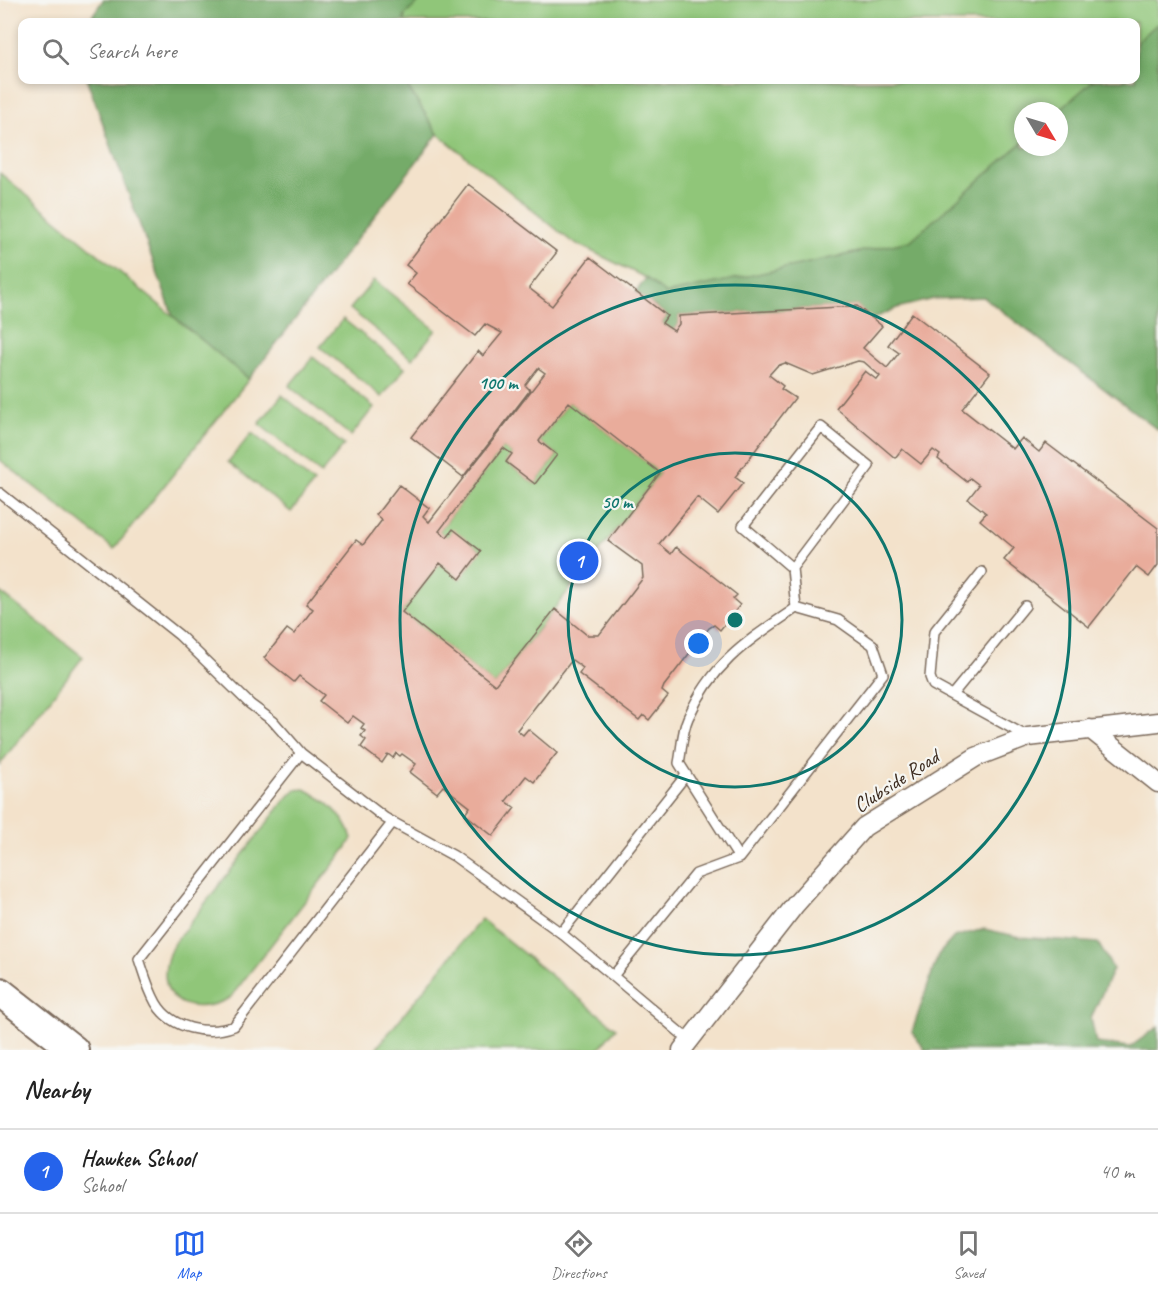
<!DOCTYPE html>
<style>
:root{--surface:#fff;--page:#f2f2f2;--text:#222;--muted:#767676;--line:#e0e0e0;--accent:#2563eb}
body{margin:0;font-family:Caveat,sans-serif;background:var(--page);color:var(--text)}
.compass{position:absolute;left:1014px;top:102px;width:54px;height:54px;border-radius:50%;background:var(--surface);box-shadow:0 3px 9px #0003;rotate:128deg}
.you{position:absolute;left:699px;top:644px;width:21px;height:21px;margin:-15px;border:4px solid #fff;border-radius:50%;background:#1a73e8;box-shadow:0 0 0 9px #1a73e833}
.badge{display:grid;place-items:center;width:39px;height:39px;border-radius:50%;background:var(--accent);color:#fff;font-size:20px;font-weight:700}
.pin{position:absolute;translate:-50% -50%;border:3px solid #fff;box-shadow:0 2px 6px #0006}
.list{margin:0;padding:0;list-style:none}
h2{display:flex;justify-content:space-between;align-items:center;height:78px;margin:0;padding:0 24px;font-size:26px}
h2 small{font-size:20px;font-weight:400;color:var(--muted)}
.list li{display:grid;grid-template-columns:39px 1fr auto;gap:18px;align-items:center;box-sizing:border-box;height:84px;padding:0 24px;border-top:2px solid var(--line)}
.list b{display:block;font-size:22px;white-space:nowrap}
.list p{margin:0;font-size:20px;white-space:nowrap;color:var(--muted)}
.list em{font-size:20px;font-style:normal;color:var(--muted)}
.icon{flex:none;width:33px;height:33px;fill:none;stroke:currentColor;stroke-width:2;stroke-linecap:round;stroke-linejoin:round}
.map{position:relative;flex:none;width:1158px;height:1050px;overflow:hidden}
.search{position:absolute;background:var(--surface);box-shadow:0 3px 9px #0003;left:18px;right:18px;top:18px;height:66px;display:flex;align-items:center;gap:15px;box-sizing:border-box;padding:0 21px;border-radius:12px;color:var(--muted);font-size:22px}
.sheet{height:162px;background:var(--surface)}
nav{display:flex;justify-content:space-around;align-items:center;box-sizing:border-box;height:84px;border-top:2px solid var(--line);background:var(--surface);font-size:16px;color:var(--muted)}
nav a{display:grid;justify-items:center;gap:3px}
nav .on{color:var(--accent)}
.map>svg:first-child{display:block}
</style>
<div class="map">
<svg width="1158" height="1050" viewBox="0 0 1158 1050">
<rect width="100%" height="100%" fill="#f6f6f2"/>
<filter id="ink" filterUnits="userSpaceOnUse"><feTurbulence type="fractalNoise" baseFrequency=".0167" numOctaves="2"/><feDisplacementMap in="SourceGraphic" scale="12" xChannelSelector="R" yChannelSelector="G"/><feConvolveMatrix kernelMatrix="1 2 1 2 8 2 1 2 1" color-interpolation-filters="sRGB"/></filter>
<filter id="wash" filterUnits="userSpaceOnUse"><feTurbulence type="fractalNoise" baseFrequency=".008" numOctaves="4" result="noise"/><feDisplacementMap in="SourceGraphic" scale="24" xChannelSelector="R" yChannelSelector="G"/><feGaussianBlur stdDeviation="1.35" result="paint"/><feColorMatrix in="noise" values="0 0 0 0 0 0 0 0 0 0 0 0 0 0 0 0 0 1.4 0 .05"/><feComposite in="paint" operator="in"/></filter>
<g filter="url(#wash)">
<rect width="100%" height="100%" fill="#f3e2cb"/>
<path fill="#90c679" stroke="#66784c" stroke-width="1.5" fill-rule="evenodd" d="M 403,0 L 1158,0 L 1158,430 L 910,241 L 665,294 L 646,278 L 571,241 L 438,134 L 408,87 L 407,80 L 1136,80 L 1136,22 L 405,22 ZM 1023,111 L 1059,111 L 1059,147 L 1023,147 Z
M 0,173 L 249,379 L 114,549 L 0,460 Z
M 374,280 L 436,330 L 412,359 L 350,309 Z
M 343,319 L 405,368 L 382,397 L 320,347 Z
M 313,357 L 374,407 L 351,436 L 289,386 Z
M 282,395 L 344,445 L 321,474 L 259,424 Z
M 569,402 L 660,473 L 495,685 L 402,612 L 440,563 L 460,579 L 481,551 L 453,530 L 447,537 L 439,531 L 503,448 L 512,454 L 506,462 L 535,484 L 557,455 L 539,441 Z
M 252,433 L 314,483 L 291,512 L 228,462 Z
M 0,592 L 83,657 L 0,764 Z
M 305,789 C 326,800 344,814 352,838 L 347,847 L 230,998 C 183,1022 149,993 173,945 L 284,801 L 295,790 Z
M 481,919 L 616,1028 L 598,1050 L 375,1050 Z"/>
<path fill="#74ab69" stroke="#586a44" stroke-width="1.5" d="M 103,0 L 421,0 L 404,16 L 405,22 L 88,22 Z
M 1158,23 L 1158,430 L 984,297 L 933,299 L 897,308 L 872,319 L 857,306 L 679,316 L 679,324 L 674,331 L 662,323 L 667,316 L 636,292 L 646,278 L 666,294 L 910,241 L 1023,142 L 1023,147 L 1059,147 L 1058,111 L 1094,80 L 1136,80 L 1136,43 Z
M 87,80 L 407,80 L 408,87 L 438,134 L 249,379 L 173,316 Z
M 984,929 L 1020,937 L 1098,943 L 1113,969 L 1091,1018 L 1096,1043 L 1130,1047 L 1158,1027 L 1158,1050 L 925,1050 L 912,1032 L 938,955 L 954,937 Z"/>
<g id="blocks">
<path fill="#e9ac9b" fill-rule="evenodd" d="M 468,184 L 557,252 L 529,288 L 552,306 L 590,257 L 667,316 L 662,323 L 674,331 L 679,324 L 679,316 L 857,306 L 882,326 L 863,348 L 887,368 L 899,353 L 888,345 L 912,313 L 990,373 L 962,409 L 1013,449 L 1022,438 L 1039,452 L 1046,443 L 1158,528 L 1158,565 L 1149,577 L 1136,567 L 1089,627 L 1004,560 L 1014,548 L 980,520 L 986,513 L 968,499 L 979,485 L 970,478 L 967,482 L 938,459 L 940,455 L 933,450 L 921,464 L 902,449 L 895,458 L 836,408 L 865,371 L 877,380 L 880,376 L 864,362 L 858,361 L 813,375 L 785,363 L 777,366 L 769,375 L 783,386 L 781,389 L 795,398 L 735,477 L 743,483 L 718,514 L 697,497 L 659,544 L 671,554 L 676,547 L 737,595 L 733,599 L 740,605 L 720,630 L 714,625 L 709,628 L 664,686 L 662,691 L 668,696 L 649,720 L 643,715 L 639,720 L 579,674 L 583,668 L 572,660 L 517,730 L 523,735 L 528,729 L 557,753 L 534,782 L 526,776 L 506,801 L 515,808 L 493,836 L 465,814 L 470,807 L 443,786 L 437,793 L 410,772 L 416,764 L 402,754 L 400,756 L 396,753 L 393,758 L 388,754 L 382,763 L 361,747 L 366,740 L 361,736 L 365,731 L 361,728 L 364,724 L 353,716 L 347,723 L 319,701 L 324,695 L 299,676 L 294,682 L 264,658 L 287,629 L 294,634 L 313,609 L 306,604 L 356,540 L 363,545 L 382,520 L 376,515 L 399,485 L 429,508 L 423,516 L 429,522 L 545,373 L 538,368 L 525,385 L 530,390 L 463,477 L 411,437 L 478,351 L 483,356 L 502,333 L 485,324 L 475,336 L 407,284 L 416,273 L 406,265 ZM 569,402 L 660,473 L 608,541 L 642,566 L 643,578 L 599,635 L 587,635 L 555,609 L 495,685 L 402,612 L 440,563 L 460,579 L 481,551 L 453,529 L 447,537 L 439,531 L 503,448 L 512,454 L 506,462 L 535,484 L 557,455 L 539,441 Z"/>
</g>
</g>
<g filter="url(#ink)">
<use href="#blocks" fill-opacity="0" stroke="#7b6a5b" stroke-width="1.5"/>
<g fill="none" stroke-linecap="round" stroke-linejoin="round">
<g stroke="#7b6a5b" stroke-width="12">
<path id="service" d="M 0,493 L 179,635 L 250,704 L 273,721 L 301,753 L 385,818 L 454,856 L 561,933 L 613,976
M 792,568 L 743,526 L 821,427 L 869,466 L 792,568 L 796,608
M 982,572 L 934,632 L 930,677 L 933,685 L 1028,737
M 952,695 L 1025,606
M 301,753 L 139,959 C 144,974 148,989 156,1003 C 171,1029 208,1036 234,1026 L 393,822
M 561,933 L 686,775
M 690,1041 L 613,976 L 696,874 L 739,858 L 883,674 L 873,645 L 838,620 L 796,608 C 748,641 713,662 688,718 C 682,731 682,749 679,763 L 739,858"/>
</g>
<g stroke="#7b6a5b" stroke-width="21">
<path id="minor" d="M 1090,729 L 1158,783
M 682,1050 L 795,905 L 864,827 L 976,757 L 1028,737 L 1158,722"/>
</g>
<g stroke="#7b6a5b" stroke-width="32">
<path id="primary" d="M 0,992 L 74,1050"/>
</g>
<use href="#service" stroke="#fff" stroke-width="9"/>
<use href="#minor" stroke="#fff" stroke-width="18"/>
<use href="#primary" stroke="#fff" stroke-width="28"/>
</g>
</g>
<g fill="none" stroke="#0f766e" stroke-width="3">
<circle cx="735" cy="620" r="167"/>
<circle cx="735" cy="620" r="335"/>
</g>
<g text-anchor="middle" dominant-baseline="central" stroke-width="4.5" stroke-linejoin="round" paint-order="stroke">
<g font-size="21" fill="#3b2a1e" stroke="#f6f6f2">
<text transform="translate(896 781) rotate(-33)">Clubside Road</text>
</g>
</g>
<circle cx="735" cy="620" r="9" fill="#0f766e" stroke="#f6f6f2" stroke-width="3"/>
<g font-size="18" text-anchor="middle" font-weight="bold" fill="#0f766e" stroke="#f6f6f2" stroke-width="4.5" stroke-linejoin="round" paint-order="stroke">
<text x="498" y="389">100 m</text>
<text x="617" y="508">50 m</text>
</g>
</svg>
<svg class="compass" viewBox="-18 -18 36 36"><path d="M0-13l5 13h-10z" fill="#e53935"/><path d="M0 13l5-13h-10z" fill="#767676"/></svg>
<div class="you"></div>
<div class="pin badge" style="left:579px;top:561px">1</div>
<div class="search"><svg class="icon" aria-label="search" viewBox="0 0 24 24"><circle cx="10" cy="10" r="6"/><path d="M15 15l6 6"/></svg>Search here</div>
</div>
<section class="sheet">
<h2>Nearby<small></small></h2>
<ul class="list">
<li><span class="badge">1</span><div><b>Hawken School</b><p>School</p></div><em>40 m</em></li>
</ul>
</section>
<nav>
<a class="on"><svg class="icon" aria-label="map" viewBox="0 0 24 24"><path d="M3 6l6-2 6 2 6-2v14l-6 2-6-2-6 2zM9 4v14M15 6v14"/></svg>Map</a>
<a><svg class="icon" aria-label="directions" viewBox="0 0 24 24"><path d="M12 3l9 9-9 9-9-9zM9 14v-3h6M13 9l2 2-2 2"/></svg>Directions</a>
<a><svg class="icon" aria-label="saved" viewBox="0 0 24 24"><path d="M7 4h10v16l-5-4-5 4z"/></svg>Saved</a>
</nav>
